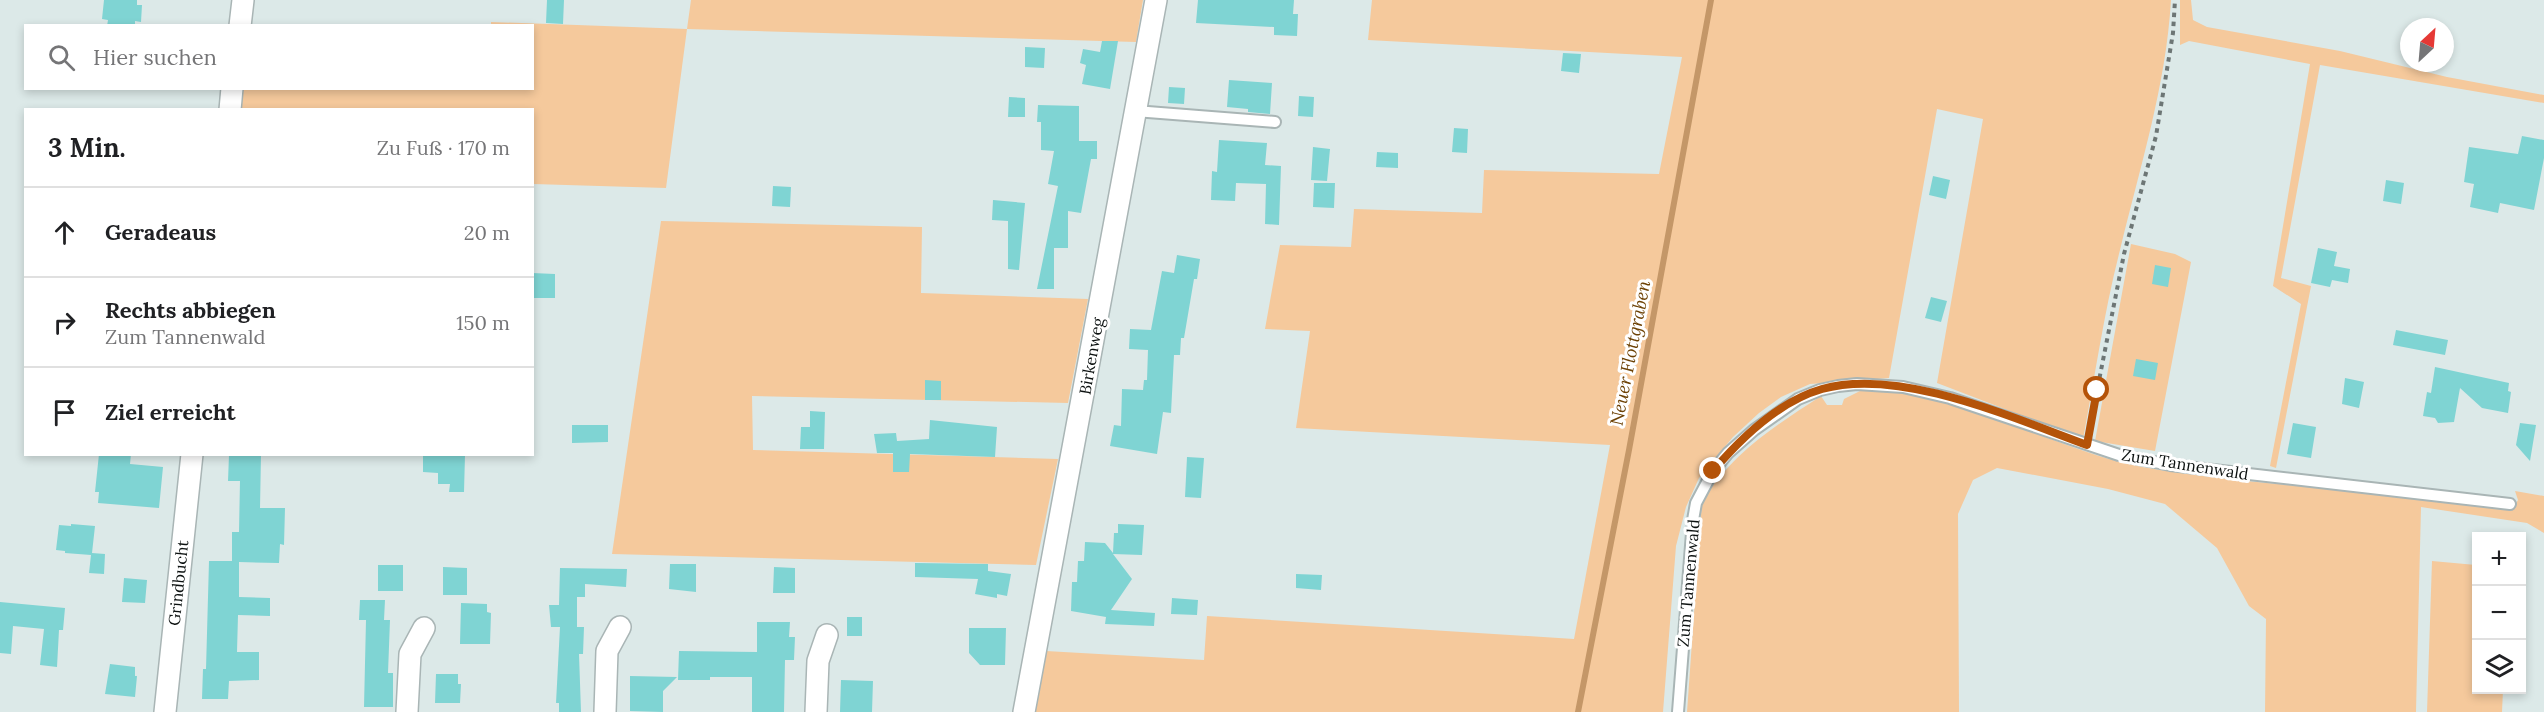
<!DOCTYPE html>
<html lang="de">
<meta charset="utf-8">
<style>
:root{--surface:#fff;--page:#f6f6f6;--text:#202124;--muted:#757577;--line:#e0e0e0}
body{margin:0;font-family:Lora,serif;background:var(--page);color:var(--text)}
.controls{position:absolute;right:18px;bottom:18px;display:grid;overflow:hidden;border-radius:0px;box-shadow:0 3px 9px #0003}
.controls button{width:54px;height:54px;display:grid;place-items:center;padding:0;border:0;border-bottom:2px solid var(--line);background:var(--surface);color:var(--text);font:30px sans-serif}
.compass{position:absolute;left:2400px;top:18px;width:54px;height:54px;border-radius:50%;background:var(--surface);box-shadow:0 3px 9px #0003;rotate:26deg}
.stop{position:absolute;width:18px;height:18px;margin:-14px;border:4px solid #b45309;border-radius:50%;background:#fff}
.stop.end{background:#b45309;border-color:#fff;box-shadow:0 2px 6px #0008}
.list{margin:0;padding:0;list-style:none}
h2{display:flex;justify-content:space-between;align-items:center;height:78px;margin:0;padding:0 24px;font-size:26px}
h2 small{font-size:20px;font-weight:400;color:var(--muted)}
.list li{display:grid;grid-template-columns:39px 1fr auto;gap:18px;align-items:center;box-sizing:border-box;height:90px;padding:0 24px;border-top:2px solid var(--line)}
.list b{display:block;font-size:22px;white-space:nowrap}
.list p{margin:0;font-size:20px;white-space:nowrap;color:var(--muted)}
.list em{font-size:20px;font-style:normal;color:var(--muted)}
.icon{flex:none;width:33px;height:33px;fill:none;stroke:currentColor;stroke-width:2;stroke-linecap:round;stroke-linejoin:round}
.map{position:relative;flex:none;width:2544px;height:712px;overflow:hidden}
.search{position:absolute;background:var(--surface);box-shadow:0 3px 9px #0003;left:24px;top:24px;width:510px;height:66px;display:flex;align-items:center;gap:15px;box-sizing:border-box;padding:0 21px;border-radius:0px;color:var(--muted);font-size:22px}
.panel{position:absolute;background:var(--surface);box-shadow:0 3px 9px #0003;left:24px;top:108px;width:510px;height:348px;border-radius:0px}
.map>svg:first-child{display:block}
</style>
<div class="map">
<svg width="2544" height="712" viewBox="0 0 2544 712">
<rect width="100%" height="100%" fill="#dce9e8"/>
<path fill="#f5c99c" d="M 691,0 L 1143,0 L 1136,42 L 687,29 L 666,188 L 533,184 L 532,110 L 239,110 L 242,89 L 532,88 L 532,26 L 491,25 L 491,22 L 687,29 Z
M 1372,0 L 2171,0 C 2166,86 2140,167 2120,250 C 2104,312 2095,376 2083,439 L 1937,383 L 1983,119 L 1937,109 L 1889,378 L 1810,384 L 1781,397 L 1759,413 L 1733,437 L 1699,478 L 1686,507 L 1676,546 L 1663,712 L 1034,712 L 1046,651 L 1204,660 L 1207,616 L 1574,639 L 1610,445 L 1296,428 L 1310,331 L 1265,329 L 1280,245 L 1351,247 L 1354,209 L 1482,213 L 1484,170 L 1659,174 L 1682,57 L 1368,40 Z
M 2180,0 L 2191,0 L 2193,20 L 2207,27 L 2340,51 L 2447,77 L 2544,95 L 2544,103 L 2320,65 L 2281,278 L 2311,286 L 2276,468 L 2270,466 L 2301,304 L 2273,286 L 2310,64 L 2189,41 L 2180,45 Z
M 661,221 L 922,227 L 921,293 L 1088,299 L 1068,403 L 752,396 L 753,450 L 1058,459 L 1036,565 L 612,554 Z
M 2131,244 L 2175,254 L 2191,262 L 2155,451 L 2095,441 Z
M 1862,390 C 1957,388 2049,449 2142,467 C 2220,481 2299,485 2378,493 C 2420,496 2462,503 2505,508 L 2514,507 L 2518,500 L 2515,491 L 2544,496 L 2544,533 L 2527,523 L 2421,507 L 2416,712 L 2265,712 L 2266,619 L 2249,606 L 2217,548 L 2165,504 L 2108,489 L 1997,468 L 1973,480 L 1958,514 L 1959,712 L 1687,712 L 1702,501 C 1735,451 1772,428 1821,396 L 1827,405 L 1842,405 L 1844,399 Z
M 2432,561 L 2476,565 L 2476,690 L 2503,690 L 2502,712 L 2427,712 Z"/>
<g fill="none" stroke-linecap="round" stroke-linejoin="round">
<path stroke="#c49768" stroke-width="6" d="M 1578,712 L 1629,450 L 1711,0"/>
</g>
<path fill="#7fd4d3" d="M 104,0 L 137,0 L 137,5 L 142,5 L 141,22 L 135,21 L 135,26 L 107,26 L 108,20 L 102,19 Z
M 547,0 L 564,0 L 563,24 L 546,23 Z
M 1198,0 L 1294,0 L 1293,14 L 1298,14 L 1297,36 L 1274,35 L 1274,27 L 1196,23 Z
M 1102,41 L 1118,41 L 1110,89 L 1082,84 L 1086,65 L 1080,63 L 1083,49 L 1100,52 Z
M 1025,47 L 1045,48 L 1044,68 L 1025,67 Z
M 1563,53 L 1581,54 L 1579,73 L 1561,71 Z
M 1229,80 L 1272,83 L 1270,114 L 1248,112 L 1248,109 L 1227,107 Z
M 1169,87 L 1185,88 L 1184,104 L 1168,103 Z
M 1299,96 L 1314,97 L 1313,117 L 1298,116 Z
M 1009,97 L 1025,98 L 1025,117 L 1008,117 Z
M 1038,105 L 1079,106 L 1079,141 L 1097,141 L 1097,159 L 1091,159 L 1081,213 L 1068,211 L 1068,248 L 1054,248 L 1054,289 L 1037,289 L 1058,186 L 1048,184 L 1054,151 L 1041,150 L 1041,122 L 1037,122 Z
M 1454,128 L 1468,129 L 1467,153 L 1452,152 Z
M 2522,136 L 2544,140 L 2544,158 L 2534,210 L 2500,203 L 2498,213 L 2470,207 L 2474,184 L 2464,182 L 2469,147 L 2518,154 Z
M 1219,140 L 1267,143 L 1265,165 L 1281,166 L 1279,225 L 1265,224 L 1266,184 L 1236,183 L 1235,201 L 1211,200 L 1212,171 L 1217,172 Z
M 1313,147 L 1330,149 L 1327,181 L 1311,180 Z
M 1377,152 L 1398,153 L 1398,168 L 1376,167 Z
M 1933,176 L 1950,180 L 1946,199 L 1929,195 Z
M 2386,180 L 2404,183 L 2401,204 L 2383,201 Z
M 1314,183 L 1335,183 L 1334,208 L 1313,207 Z
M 773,186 L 791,187 L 790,207 L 772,206 Z
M 993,200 L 1025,203 L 1019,270 L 1008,269 L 1008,221 L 992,220 Z
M 2318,248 L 2337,252 L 2334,266 L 2350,269 L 2348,283 L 2332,280 L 2330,287 L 2311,283 Z
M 1177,255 L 1200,259 L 1197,279 L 1194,279 L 1184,338 L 1181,338 L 1180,355 L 1174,355 L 1171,413 L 1163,412 L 1157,454 L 1110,446 L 1114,425 L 1121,426 L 1122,389 L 1143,390 L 1144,380 L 1147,380 L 1148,350 L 1129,349 L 1130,329 L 1151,330 L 1162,271 L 1174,273 Z
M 2155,265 L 2171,268 L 2168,287 L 2152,284 Z
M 532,273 L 555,274 L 555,298 L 532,298 Z
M 1931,297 L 1947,301 L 1941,322 L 1925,318 Z
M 2396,330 L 2448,340 L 2445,355 L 2393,345 Z
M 2136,359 L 2158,363 L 2155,380 L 2133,376 Z
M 2435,367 L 2509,383 L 2508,391 L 2511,392 L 2508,413 L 2482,408 L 2460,388 L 2454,422 L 2438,423 L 2435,418 L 2423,416 L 2427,392 L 2431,393 Z
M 2345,378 L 2364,382 L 2359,408 L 2342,404 Z
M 925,380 L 941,381 L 941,400 L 925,400 Z
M 810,411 L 825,412 L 824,449 L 800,449 L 801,427 L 810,427 Z
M 930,420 L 997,427 L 995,457 L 910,454 L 909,472 L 893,472 L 893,453 L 877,453 L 874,434 L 896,433 L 897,441 L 929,439 Z
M 2293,423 L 2316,427 L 2311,458 L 2287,454 Z
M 2520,423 L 2536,425 L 2530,461 L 2516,445 Z
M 572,425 L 608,425 L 608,442 L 572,443 Z
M 99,454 L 131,454 L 130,464 L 163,467 L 159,508 L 98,503 L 99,492 L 95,492 Z
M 261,454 L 260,508 L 285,508 L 284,545 L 280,544 L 279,563 L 239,562 L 239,597 L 270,598 L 270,616 L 238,615 L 237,652 L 259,652 L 259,680 L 229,681 L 228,699 L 202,699 L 203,669 L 206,669 L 209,561 L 232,561 L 232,532 L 239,532 L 240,481 L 228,481 L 229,455 Z
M 423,454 L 465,455 L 464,492 L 449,492 L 450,484 L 438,484 L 438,473 L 423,472 Z
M 1187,457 L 1204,458 L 1201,498 L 1185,497 Z
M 71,524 L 95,526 L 92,553 L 105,554 L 104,574 L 89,573 L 91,555 L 65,553 L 65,551 L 56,550 L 59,525 L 71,526 Z
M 1118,524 L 1144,525 L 1142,555 L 1113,554 L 1132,579 L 1111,610 L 1155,613 L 1154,626 L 1105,624 L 1106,617 L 1071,611 L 1072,582 L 1077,582 L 1078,561 L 1084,561 L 1085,542 L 1105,543 L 1113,553 L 1114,533 L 1118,533 Z
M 915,563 L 988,564 L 988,571 L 1011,574 L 1007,596 L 997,594 L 997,598 L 975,594 L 978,579 L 915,577 Z
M 670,564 L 696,564 L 696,592 L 669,589 Z
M 378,565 L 403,565 L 403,591 L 378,591 Z
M 443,567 L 467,568 L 467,595 L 443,595 Z
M 774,567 L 795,568 L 795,593 L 773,593 Z
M 560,568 L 627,569 L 626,587 L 585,584 L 585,597 L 577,597 L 577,627 L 584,627 L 583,654 L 579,654 L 581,712 L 559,712 L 559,703 L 556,703 L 560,627 L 551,627 L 549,605 L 559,605 Z
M 1296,574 L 1322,575 L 1321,590 L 1296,588 Z
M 124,578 L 147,580 L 145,603 L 122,602 Z
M 1172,598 L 1198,600 L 1197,615 L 1171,614 Z
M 360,600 L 385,600 L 384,620 L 390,620 L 388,673 L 393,673 L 393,707 L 364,707 L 366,620 L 359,620 Z
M 0,602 L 65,608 L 63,630 L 59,630 L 57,667 L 40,665 L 44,629 L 13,626 L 11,654 L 0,653 Z
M 461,603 L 487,604 L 487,612 L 491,613 L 490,644 L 460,644 Z
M 847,617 L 862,617 L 862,636 L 847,636 Z
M 757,622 L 790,622 L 789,637 L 795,637 L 794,660 L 785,660 L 784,712 L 752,712 L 752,677 L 710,677 L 710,680 L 678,680 L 679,651 L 757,652 Z
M 969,628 L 1006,628 L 1005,665 L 980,665 L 969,653 Z
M 110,664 L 135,667 L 135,676 L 137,676 L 135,697 L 105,694 Z
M 436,674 L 458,674 L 458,684 L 461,684 L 460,703 L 435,703 Z
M 630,676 L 677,677 L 663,691 L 663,712 L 630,711 Z
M 841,680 L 873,681 L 872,712 L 840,712 Z"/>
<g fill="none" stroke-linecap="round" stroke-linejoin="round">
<g stroke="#a9b5b5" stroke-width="14">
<path id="lane" d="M 1135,111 L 1275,122
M 1678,712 L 1693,520 L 1696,503 L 1713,471 L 1728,453 L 1754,430 L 1798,399 L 1820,390 L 1838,386 L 1857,384 L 1903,387 L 1950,398 L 2119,455 L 2170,465 L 2510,504"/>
</g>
<g stroke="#a9b5b5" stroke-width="24">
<path id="street" d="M 240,26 L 243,0
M 230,110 L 232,88
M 165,712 L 192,454
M 407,712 L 410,654 L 424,628
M 605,712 L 607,651 L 620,627
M 816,712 L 818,661 L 827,635
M 1024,712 L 1156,0"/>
</g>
<path stroke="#6d7675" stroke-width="4" stroke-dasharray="4.5 4.5" stroke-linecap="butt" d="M 2089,431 L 2124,254 L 2156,136 L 2173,33 L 2175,0"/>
<use href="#lane" stroke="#fff" stroke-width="10"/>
<use href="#street" stroke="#fff" stroke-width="21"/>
</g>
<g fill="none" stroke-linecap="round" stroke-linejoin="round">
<path stroke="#b45309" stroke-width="8" d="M 1713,471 C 1741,438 1780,401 1822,389 C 1900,367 2013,418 2087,445 L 2097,390"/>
</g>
<g text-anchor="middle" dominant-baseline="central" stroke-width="6" stroke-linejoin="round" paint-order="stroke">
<g font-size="16" fill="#0c1110" stroke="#fff">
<text transform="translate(1091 356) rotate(-80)">Birkenweg</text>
<text transform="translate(2185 464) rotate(9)">Zum Tannenwald</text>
<text transform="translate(178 583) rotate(-84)">Grindbucht</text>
<text transform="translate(1688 583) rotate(-85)">Zum Tannenwald</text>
</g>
<g font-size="18" font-style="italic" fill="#6d4205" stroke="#fff">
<text transform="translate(1630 353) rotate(-79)">Neuer Flottgraben</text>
</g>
</g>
</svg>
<div class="controls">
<button>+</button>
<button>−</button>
<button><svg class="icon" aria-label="layers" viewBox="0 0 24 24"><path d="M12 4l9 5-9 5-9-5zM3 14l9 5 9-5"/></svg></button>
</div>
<svg class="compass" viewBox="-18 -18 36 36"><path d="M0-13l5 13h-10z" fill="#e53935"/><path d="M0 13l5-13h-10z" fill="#757577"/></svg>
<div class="stop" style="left:2097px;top:390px"></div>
<div class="stop end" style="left:1713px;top:471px"></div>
<div class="search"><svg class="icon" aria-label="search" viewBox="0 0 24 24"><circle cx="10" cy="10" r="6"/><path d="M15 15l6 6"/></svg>Hier suchen</div>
<section class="panel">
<h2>3 Min.<small>Zu Fuß · 170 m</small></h2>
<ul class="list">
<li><svg class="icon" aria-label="ahead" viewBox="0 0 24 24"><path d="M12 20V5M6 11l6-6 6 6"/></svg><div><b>Geradeaus</b></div><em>20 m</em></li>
<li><svg class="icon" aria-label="right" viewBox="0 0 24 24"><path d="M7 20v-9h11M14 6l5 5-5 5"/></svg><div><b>Rechts abbiegen</b><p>Zum Tannenwald</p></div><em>150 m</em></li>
<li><svg class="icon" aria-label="arrive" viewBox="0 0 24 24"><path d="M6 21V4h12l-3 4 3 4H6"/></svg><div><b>Ziel erreicht</b></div></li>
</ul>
</section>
</div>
